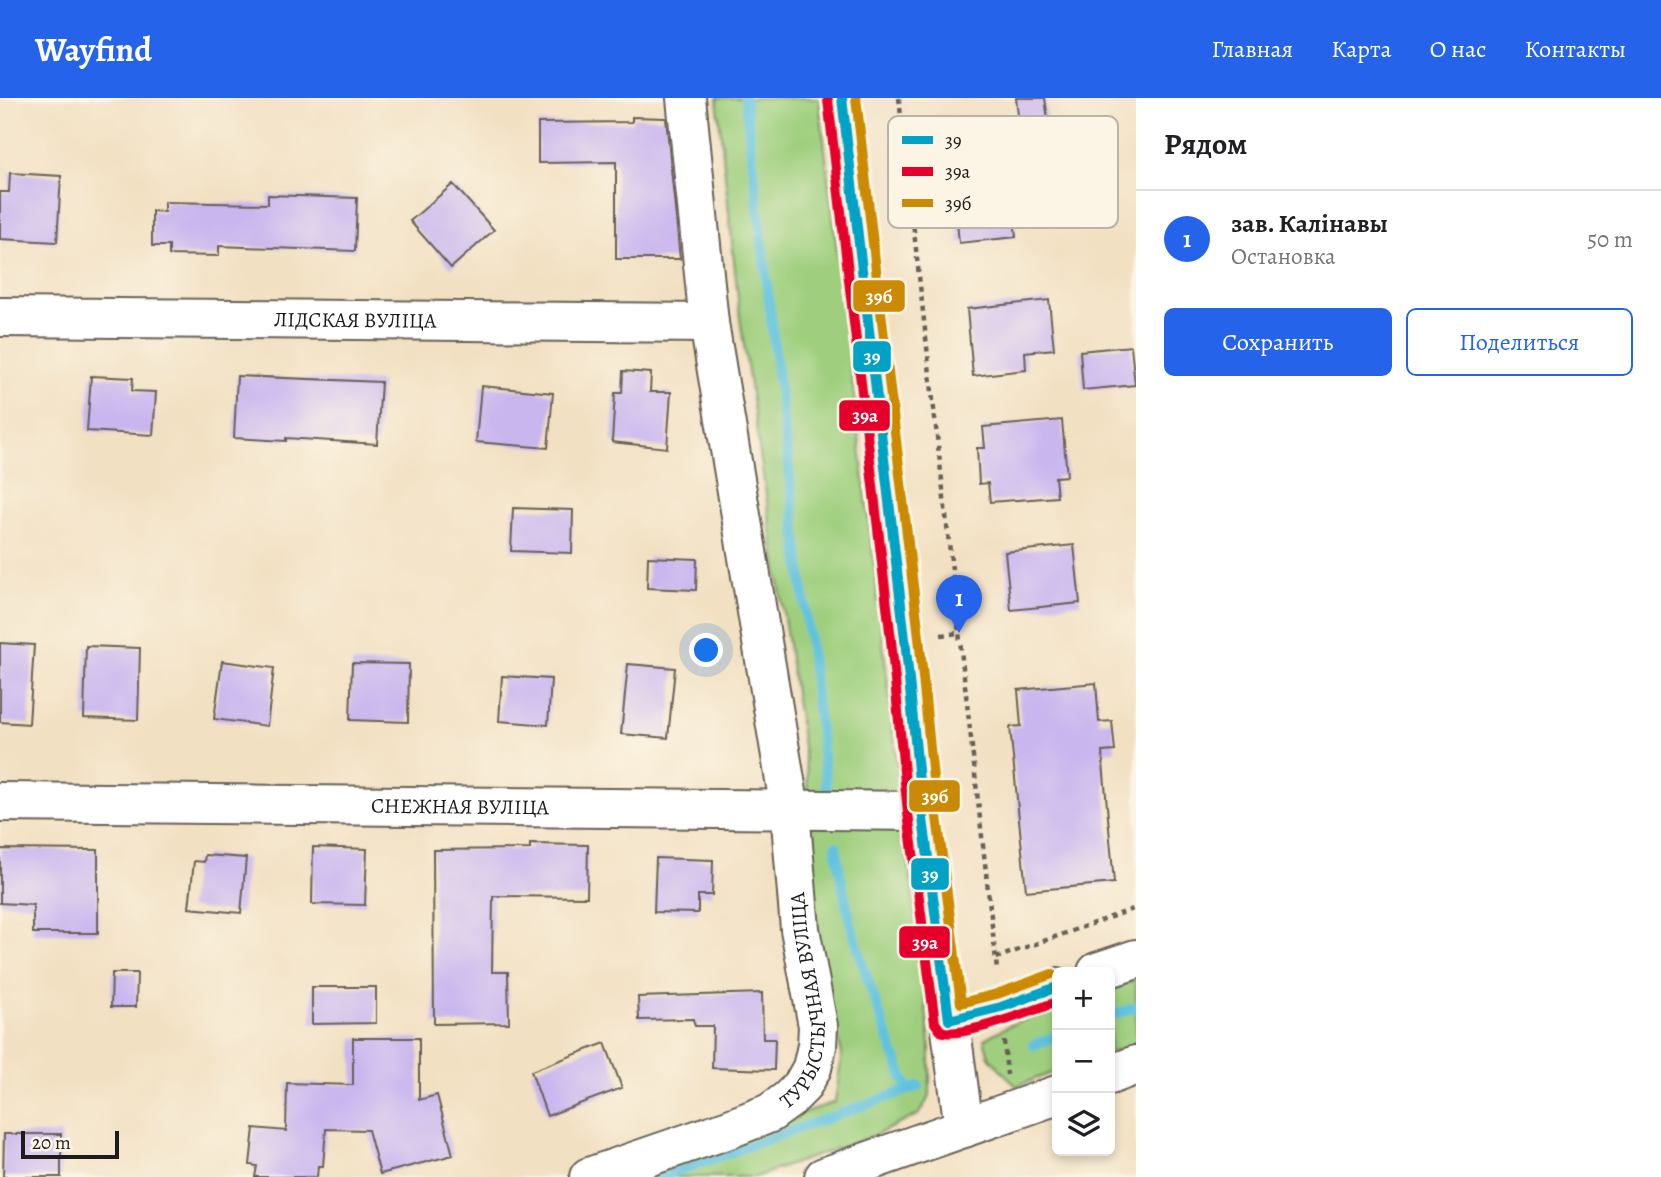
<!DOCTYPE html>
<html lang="ru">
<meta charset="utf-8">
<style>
:root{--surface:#fff;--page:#f6f6f6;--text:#202124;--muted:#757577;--line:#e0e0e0;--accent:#2563eb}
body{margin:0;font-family:Alegreya,serif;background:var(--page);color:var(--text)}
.controls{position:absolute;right:21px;bottom:21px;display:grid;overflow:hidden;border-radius:10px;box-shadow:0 4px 10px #0003}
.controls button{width:63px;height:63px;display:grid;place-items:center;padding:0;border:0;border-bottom:2px solid var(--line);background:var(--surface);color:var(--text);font:35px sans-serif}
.scale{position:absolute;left:21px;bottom:18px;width:98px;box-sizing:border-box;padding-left:7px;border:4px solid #1c1c1c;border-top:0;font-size:19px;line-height:24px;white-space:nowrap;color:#1c1c1c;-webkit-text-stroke:5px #fcf5e5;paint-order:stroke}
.you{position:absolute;left:707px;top:553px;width:24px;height:24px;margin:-18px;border:5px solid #fff;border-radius:50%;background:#1a73e8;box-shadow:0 0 0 10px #1a73e833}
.badge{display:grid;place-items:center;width:46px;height:46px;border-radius:50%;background:var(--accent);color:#fff;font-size:23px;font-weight:700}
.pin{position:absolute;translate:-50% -58px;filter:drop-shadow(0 2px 4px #0008)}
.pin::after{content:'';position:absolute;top:37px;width:24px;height:21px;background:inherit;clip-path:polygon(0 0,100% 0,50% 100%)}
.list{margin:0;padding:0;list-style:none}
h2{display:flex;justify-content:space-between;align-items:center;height:91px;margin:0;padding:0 28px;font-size:30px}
h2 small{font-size:23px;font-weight:400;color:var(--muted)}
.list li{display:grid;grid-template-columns:46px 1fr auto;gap:21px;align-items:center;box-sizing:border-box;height:98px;padding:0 28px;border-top:2px solid var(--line)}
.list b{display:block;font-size:26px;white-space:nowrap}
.list p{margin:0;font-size:23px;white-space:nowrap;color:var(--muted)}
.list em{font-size:23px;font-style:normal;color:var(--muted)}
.actions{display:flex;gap:14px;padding:21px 28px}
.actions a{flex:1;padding:16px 0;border:2px solid var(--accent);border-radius:10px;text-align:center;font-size:24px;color:var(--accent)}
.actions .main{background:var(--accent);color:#fff}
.icon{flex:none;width:38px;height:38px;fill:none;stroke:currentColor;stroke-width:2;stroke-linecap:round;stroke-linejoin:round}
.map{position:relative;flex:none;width:1136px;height:1079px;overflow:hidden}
header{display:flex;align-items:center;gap:42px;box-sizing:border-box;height:98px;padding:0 35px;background:var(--accent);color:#fff}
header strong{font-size:33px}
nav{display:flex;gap:38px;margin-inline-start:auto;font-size:24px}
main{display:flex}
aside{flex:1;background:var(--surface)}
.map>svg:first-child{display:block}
</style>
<header>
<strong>Wayfind</strong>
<nav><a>Главная</a><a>Карта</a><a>О нас</a><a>Контакты</a></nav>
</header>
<main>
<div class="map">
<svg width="1136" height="1079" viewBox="0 0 1136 1079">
<rect width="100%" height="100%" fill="#fcf5e5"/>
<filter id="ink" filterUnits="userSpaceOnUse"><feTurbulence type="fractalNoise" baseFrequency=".0143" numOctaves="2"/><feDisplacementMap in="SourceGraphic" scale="14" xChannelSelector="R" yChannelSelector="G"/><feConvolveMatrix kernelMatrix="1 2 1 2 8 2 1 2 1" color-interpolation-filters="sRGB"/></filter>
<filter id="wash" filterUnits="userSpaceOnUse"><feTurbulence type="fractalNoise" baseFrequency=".00686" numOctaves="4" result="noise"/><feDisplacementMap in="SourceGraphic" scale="28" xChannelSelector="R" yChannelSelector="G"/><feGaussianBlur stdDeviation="1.57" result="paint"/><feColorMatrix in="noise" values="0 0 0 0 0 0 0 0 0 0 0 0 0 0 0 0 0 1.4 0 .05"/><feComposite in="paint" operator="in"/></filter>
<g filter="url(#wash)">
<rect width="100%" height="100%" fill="#f2e0c2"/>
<path fill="#9fcf7e" stroke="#5e764d" stroke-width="2" d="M 717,0 L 819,0 L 930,945 L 930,998 L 918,1017 L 873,1038 L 755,1079 L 621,1079 L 835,1004 L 842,956 L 809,824 L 807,676 L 740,220 Z
M 1136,882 L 1136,946 L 1110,955 L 1110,891 Z
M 1057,910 L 1057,973 L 1016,988 L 989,959 L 984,941 L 1010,927 Z"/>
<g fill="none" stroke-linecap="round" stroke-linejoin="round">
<path stroke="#61c2df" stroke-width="10" d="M 745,0 L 827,693
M 836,748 C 847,834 877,911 908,992
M 1110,918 L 1136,909
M 1033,947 L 1057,938
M 661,1079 L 919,988"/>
</g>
<g id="blocks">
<path fill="#c9b6ef" d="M 1016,0 L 1045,0 L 1049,30 L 1020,34 Z
M 632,19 L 666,20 L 680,161 L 616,161 L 616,64 L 538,65 L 538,25 L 632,24 Z
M 1008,64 L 1016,139 L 959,145 L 952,70 Z
M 10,75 L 61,78 L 57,144 L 0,141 L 0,94 L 9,94 Z
M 453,86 L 494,132 L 451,170 L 410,123 Z
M 268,97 L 357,100 L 355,153 L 219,148 L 219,158 L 169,157 L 169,148 L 152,148 L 152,113 L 164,114 L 164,104 L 268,106 Z
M 1049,202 L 1054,251 L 1025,254 L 1026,272 L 973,278 L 967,211 Z
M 1131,248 L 1135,287 L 1083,292 L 1080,253 Z
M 623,273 L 651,275 L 650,294 L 671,294 L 667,350 L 612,344 L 615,295 L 622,295 Z
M 91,278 L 133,280 L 132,293 L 156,294 L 153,337 L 87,333 Z
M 237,278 L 381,284 L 377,346 L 286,340 L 286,343 L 234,340 Z
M 481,288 L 553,295 L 548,350 L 476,344 Z
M 1062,322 L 1067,378 L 1055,379 L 1057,399 L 990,404 L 988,385 L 979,386 L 977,350 L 985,350 L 983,329 Z
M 513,410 L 573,412 L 572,455 L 511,453 Z
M 1074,447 L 1080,505 L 1011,512 L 1005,454 Z
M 648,459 L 697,461 L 696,492 L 647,490 Z
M 0,545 L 34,547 L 29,626 L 0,624 Z
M 86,548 L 140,550 L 138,622 L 84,620 Z
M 222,563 L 274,570 L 267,628 L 214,621 Z
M 352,565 L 409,566 L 408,624 L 350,622 Z
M 628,566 L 675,570 L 668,640 L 621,636 Z
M 502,578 L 551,581 L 548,627 L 499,623 Z
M 1096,585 L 1099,624 L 1112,623 L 1115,653 L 1102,654 L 1114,785 L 1026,793 L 1010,629 L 1021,628 L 1018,592 Z
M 530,746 L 588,747 L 587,799 L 493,798 L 492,874 L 508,874 L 509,925 L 434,926 L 433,752 L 530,751 Z
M 313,749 L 367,751 L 365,807 L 312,806 Z
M 0,751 L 98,752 L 98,835 L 33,835 L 33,807 L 0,805 Z
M 205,757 L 246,760 L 241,815 L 189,810 L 194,763 L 204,764 Z
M 656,760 L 713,762 L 712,797 L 698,797 L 698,815 L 654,814 Z
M 112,875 L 137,875 L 136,909 L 111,909 Z
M 312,889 L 376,889 L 376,925 L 312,926 Z
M 762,895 L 763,941 L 775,941 L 774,972 L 712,970 L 713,928 L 695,928 L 693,921 L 639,922 L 638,899 Z
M 353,940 L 419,940 L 419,1002 L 437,997 L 453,1057 L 380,1076 L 368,1032 L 326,1031 L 323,1068 L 318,1068 L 317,1079 L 255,1079 L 257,1068 L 250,1067 L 254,1030 L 286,1033 L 287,985 L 353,987 Z
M 605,945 L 622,990 L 547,1018 L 531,973 Z
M 4,1036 L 61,1036 L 61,1079 L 3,1079 Z"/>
</g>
</g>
<g filter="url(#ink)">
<use href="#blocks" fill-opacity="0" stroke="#676156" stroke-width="2"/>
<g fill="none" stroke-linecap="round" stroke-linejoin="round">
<g stroke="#676156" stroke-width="42">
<g id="minor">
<path d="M 842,0 L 905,541 L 922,713 L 964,1030"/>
<path id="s1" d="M 0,219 L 709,225"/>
<path id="s2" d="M 0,704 L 922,713"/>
<path d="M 1097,874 L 1136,861"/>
<path d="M 949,922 L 1001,909 L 1057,889"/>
<path d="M 1110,977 L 1136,967"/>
<path id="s3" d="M 589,1079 L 729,1031 L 770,1015 L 788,1002 L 802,988 L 812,970 L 817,948 L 818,928 L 800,831 L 790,712 L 709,225 L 686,0"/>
<path d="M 824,1079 L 1057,997"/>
</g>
</g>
<path stroke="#676156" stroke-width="4.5" stroke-dasharray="5 5" stroke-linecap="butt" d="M 899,0 L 997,872
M 941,537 L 959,535
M 996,860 L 1136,810
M 1004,943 L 1007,977"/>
<use href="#minor" stroke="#fff" stroke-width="38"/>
<g stroke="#fcf5e5" stroke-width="16">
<path id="bus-1" d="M 842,0 L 905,541 L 922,713 L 949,922 L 1001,909 L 1057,889"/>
</g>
<g stroke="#fcf5e5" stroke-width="16">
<path id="bus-2" d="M 828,2 L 891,542 L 908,715 L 935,925 L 941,933 C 959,942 1036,911 1057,904"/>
</g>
<g stroke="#fcf5e5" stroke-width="16">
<path id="bus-3" d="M 856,0 L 919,539 L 936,711 L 961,905 L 997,896 L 1052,876"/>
</g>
<use href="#bus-1" stroke="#01a2c5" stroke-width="10"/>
<use href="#bus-2" stroke="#e4002b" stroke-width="10"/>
<use href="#bus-3" stroke="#cb8a06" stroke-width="10"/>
</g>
</g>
<g text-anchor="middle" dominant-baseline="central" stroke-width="6" stroke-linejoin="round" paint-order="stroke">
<g font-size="21" fill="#1c1c1c" stroke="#fcf5e5">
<text stroke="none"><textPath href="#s1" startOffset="355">ЛІДСКАЯ ВУЛІЦА</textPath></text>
<text stroke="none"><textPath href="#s2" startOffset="460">СНЕЖНАЯ ВУЛІЦА</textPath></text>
<text stroke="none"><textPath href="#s3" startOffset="320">ТУРЫСТЫЧНАЯ ВУЛІЦА</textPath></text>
</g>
</g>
<rect x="888" y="18" width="230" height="112" rx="10" fill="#fcf5e5" stroke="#b9b4a9" stroke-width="2"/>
<rect x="902" y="38" width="31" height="8" fill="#01a2c5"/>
<rect x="902" y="69" width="31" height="9" fill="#e4002b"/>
<rect x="902" y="101" width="31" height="8" fill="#cb8a06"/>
<g font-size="19" fill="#1c1c1c">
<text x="945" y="49">39</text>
<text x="945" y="80">39а</text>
<text x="945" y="112">39б</text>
</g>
<g stroke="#fcf5e5" stroke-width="2.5">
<rect x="852" y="181" width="54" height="34" rx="7" fill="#cb8a06"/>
<rect x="852" y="242" width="40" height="33" rx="7" fill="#01a2c5"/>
<rect x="838" y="301" width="53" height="33" rx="7" fill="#e4002b"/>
<rect x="908" y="681" width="53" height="34" rx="7" fill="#cb8a06"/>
<rect x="910" y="759" width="40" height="34" rx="7" fill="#01a2c5"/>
<rect x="898" y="827" width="53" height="34" rx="7" fill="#e4002b"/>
</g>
<g font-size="19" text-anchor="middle" font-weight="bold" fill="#fff">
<text x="879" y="205">39б</text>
<text x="872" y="265">39</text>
<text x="865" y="324">39а</text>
<text x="935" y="705">39б</text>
<text x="930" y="783">39</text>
<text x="925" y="851">39а</text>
</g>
</svg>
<div class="controls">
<button>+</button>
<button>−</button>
<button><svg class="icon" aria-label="layers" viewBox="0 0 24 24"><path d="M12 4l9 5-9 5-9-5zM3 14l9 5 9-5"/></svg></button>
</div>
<div class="scale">20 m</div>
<div class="you"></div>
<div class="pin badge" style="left:959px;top:535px">1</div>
</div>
<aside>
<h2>Рядом<small></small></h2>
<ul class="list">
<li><span class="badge">1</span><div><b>зав. Калінавы</b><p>Остановка</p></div><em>50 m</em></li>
</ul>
<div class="actions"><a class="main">Сохранить</a><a>Поделиться</a></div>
</aside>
</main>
